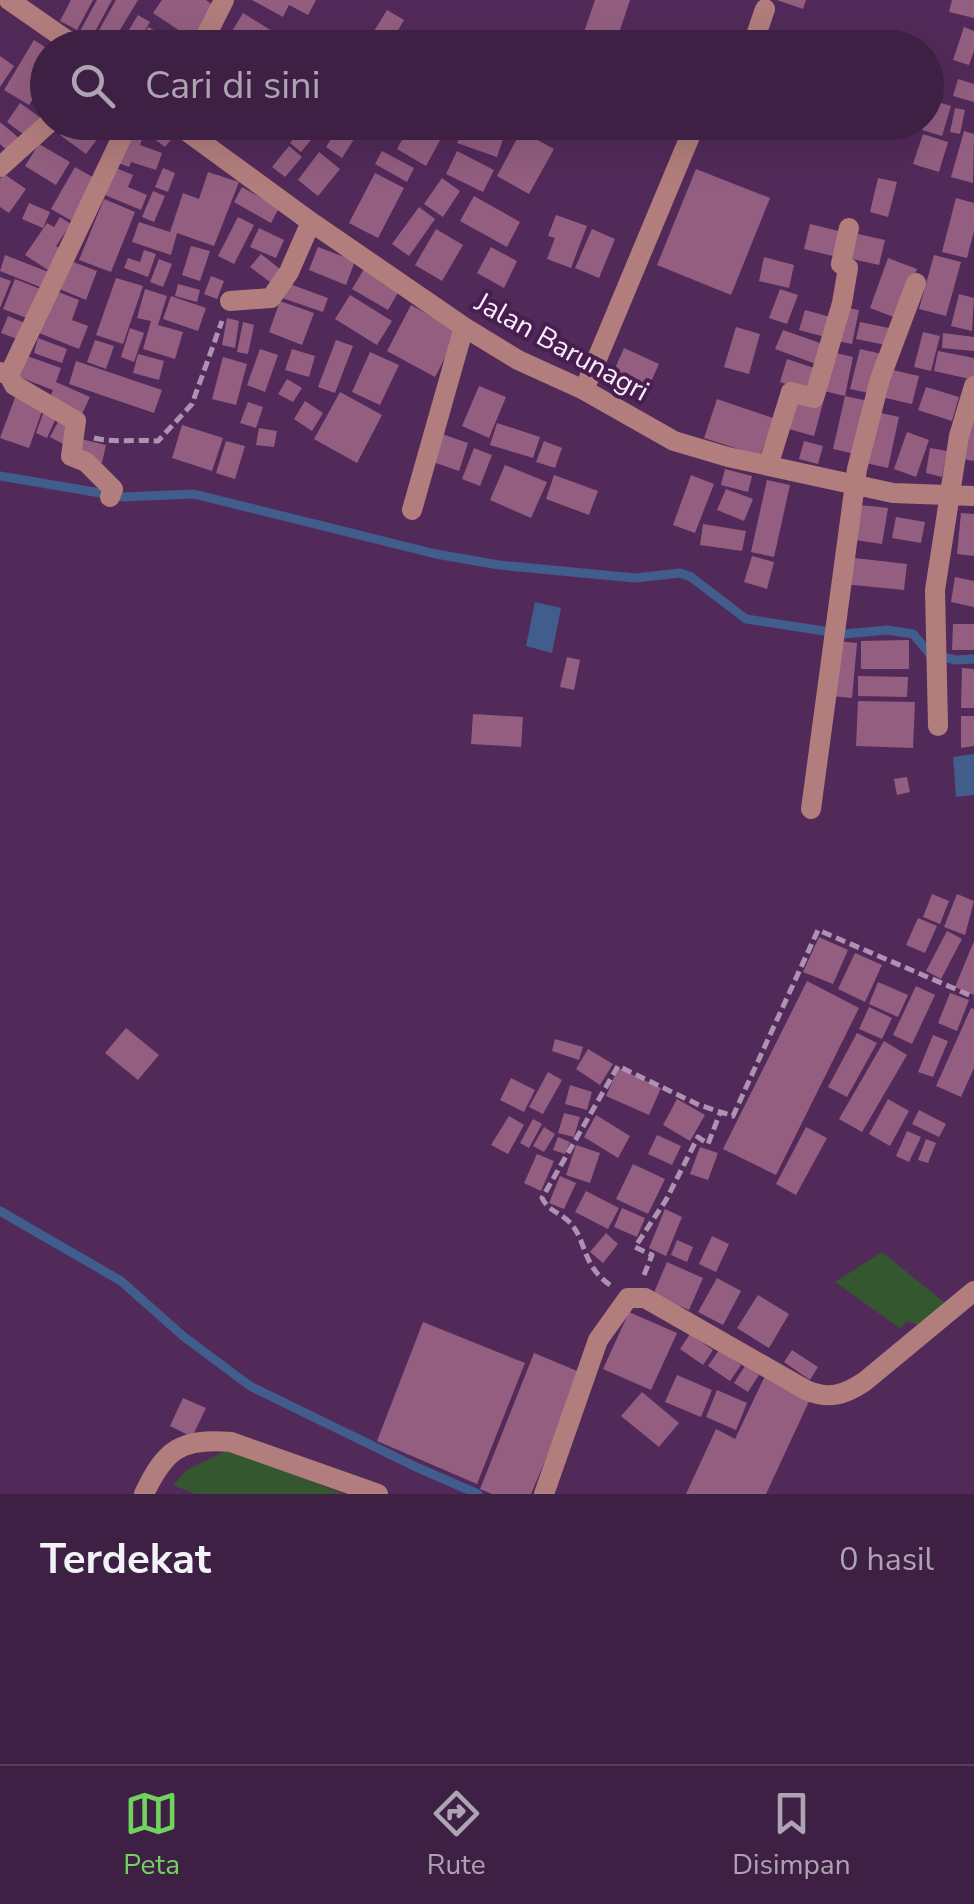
<!DOCTYPE html>
<html lang="id">
<style>
:root{--surface:#3e2044;--page:#492d4f;--text:#f1f3f6;--muted:#ada3b2;--line:#573e5d;--accent:#71d35e}
body{margin:0;font-family:"Nunito Sans",sans-serif;background:var(--page);color:var(--text)}
.list{margin:0;padding:0;list-style:none}
h2{display:flex;justify-content:space-between;align-items:center;height:130px;margin:0;padding:0 40px;font-size:42px}
h2 small{font-size:32px;font-weight:400;color:var(--muted)}
.icon{flex:none;width:55px;height:55px;fill:none;stroke:currentColor;stroke-width:2;stroke-linecap:round;stroke-linejoin:round}
.map{position:relative;flex:none;width:974px;height:1494px;overflow:hidden}
.search{position:absolute;background:var(--surface);box-shadow:0 10px 40px #0002;left:30px;right:30px;top:30px;height:110px;display:flex;align-items:center;gap:25px;box-sizing:border-box;padding:0 35px;border-radius:55px;color:var(--muted);font-size:38px}
.sheet{height:270px;background:var(--surface)}
nav{display:flex;justify-content:space-around;align-items:center;box-sizing:border-box;height:140px;border-top:2px solid var(--line);background:var(--surface);font-size:28px;color:var(--muted)}
nav a{display:grid;justify-items:center;gap:5px}
nav .on{color:var(--accent)}
.map>svg:first-child{display:block}
</style>
<div class="map">
<svg width="974" height="1494" viewBox="0 0 974 1494">
<rect width="100%" height="100%" fill="#522a5a"/>
<path fill="#35572f" d="M 882,1252 L 945,1303 L 917,1325 L 906,1321 L 901,1329 L 835,1282 Z
M 232,1448 L 343,1494 L 195,1494 L 173,1485 L 187,1470 Z"/>
<path fill="#415d8c" d="M 535,602 L 561,608 L 552,653 L 526,646 Z
M 974,754 L 974,795 L 956,797 L 953,757 Z"/>
<g fill="none" stroke-linecap="round" stroke-linejoin="round">
<path stroke="#415d8c" stroke-width="9" d="M 0,476 L 124,497 L 194,494 L 436,554 L 499,565 L 635,578 L 680,573 L 691,577 L 746,619 L 844,634 L 887,630 L 913,634 L 930,654 L 956,660 L 974,659
M 0,1211 L 121,1281 L 183,1336 L 250,1386 L 416,1467 L 478,1494"/>
</g>
<path fill="#935e80" d="M 71,0 L 93,0 L 77,30 L 60,21 Z
M 97,0 L 112,0 L 91,39 L 79,33 Z
M 116,0 L 138,0 L 109,48 L 94,39 Z
M 162,0 L 206,0 L 217,8 L 195,41 L 153,13 Z
M 252,0 L 316,0 L 308,15 L 289,5 L 283,17 Z
M 595,0 L 630,0 L 616,42 L 584,32 Z
M 777,0 L 806,0 L 803,9 Z
M 952,0 L 974,0 L 974,18 L 949,12 Z
M 387,10 L 404,20 L 388,48 L 371,48 L 366,44 Z
M 243,13 L 280,36 L 273,48 L 237,48 L 226,41 Z
M 138,15 L 150,22 L 134,48 L 118,48 Z
M 148,27 L 168,37 L 163,48 L 137,48 Z
M 964,27 L 974,31 L 974,51 L 969,65 L 953,60 Z
M 638,34 L 669,48 L 632,48 Z
M 34,40 L 48,49 L 48,75 L 29,105 L 4,90 Z
M 0,56 L 14,66 L 0,87 Z
M 958,79 L 974,84 L 974,102 L 953,96 Z
M 48,86 L 48,109 L 38,104 Z
M 931,100 L 951,106 L 942,136 L 922,130 Z
M 20,103 L 41,118 L 27,137 L 7,122 Z
M 955,108 L 965,110 L 960,134 L 950,132 Z
M 0,122 L 20,139 L 9,152 L 0,144 Z
M 69,122 L 102,122 L 107,126 L 86,154 L 60,135 Z
M 158,122 L 165,122 L 177,132 L 165,147 L 149,135 Z
M 237,122 L 265,122 L 257,136 Z
M 307,122 L 319,130 L 301,152 L 290,143 Z
M 342,122 L 365,122 L 342,158 L 326,147 Z
M 412,122 L 450,122 L 426,166 L 397,149 Z
M 465,122 L 485,122 L 506,130 L 497,157 L 457,143 Z
M 132,126 L 145,131 L 140,145 L 162,153 L 156,170 L 131,162 L 129,167 L 118,163 Z
M 521,131 L 554,149 L 529,194 L 497,176 Z
M 964,131 L 974,134 L 973,183 L 951,177 Z
M 923,134 L 948,142 L 939,172 L 913,164 Z
M 39,144 L 70,162 L 56,185 L 25,166 Z
M 289,146 L 302,157 L 285,177 L 272,167 Z
M 382,151 L 414,168 L 407,182 L 375,164 Z
M 457,151 L 494,170 L 483,192 L 446,174 Z
M 319,152 L 340,169 L 318,196 L 298,180 Z
M 75,167 L 96,179 L 72,221 L 51,209 Z
M 116,168 L 133,175 L 128,187 L 147,195 L 141,210 L 105,195 Z
M 163,168 L 175,173 L 168,192 L 155,187 Z
M 696,169 L 770,198 L 731,295 L 657,265 Z
M 208,172 L 239,182 L 214,246 L 177,233 L 171,255 L 132,242 L 139,222 L 170,232 L 183,193 L 199,199 Z
M 375,173 L 404,188 L 378,238 L 349,223 Z
M 4,174 L 26,189 L 9,213 L 0,207 L 0,179 Z
M 442,178 L 460,191 L 443,217 L 424,204 Z
M 878,178 L 897,182 L 888,217 L 870,212 Z
M 242,187 L 279,208 L 271,223 L 234,202 Z
M 153,191 L 165,196 L 154,222 L 142,217 Z
M 474,196 L 520,222 L 507,247 L 460,221 Z
M 956,198 L 974,203 L 974,231 L 967,258 L 942,252 Z
M 104,199 L 135,212 L 111,272 L 79,260 Z
M 29,203 L 50,212 L 43,228 L 22,219 Z
M 419,207 L 435,219 L 409,256 L 392,244 Z
M 556,215 L 587,226 L 571,268 L 547,259 L 555,238 L 548,236 Z
M 60,217 L 71,224 L 56,246 L 65,252 L 51,272 L 25,255 L 47,223 L 54,227 Z
M 238,217 L 254,225 L 234,264 L 218,256 Z
M 810,224 L 843,232 L 837,257 L 804,249 Z
M 259,228 L 284,240 L 276,258 L 250,247 Z
M 436,229 L 463,245 L 442,281 L 415,265 Z
M 592,229 L 615,239 L 599,278 L 575,268 Z
M 858,234 L 885,240 L 879,265 L 852,259 Z
M 191,246 L 210,251 L 200,281 L 182,275 Z
M 318,247 L 355,261 L 346,285 L 309,270 Z
M 491,247 L 517,261 L 504,288 L 477,273 Z
M 144,250 L 156,254 L 148,277 L 124,268 L 128,258 L 140,262 Z
M 261,254 L 280,269 L 270,282 L 250,267 Z
M 5,255 L 51,273 L 45,289 L 0,271 Z
M 934,255 L 961,262 L 946,316 L 919,309 Z
M 764,257 L 794,265 L 789,288 L 759,281 Z
M 888,258 L 917,269 L 899,319 L 870,308 Z
M 159,259 L 172,264 L 163,287 L 150,282 Z
M 68,260 L 97,271 L 86,300 L 57,288 Z
M 364,269 L 400,289 L 388,310 L 352,289 Z
M 211,276 L 224,281 L 217,299 L 204,294 Z
M 0,277 L 11,281 L 0,308 Z
M 116,278 L 143,286 L 123,344 L 96,335 Z
M 15,279 L 43,290 L 32,320 L 3,309 Z
M 287,283 L 328,298 L 323,312 L 282,298 Z
M 178,284 L 200,290 L 197,302 L 175,296 Z
M 145,289 L 167,296 L 158,325 L 183,332 L 175,359 L 143,349 L 151,321 L 137,318 Z
M 780,289 L 798,295 L 787,324 L 769,318 Z
M 56,291 L 79,300 L 72,320 L 88,326 L 79,349 L 39,333 Z
M 959,294 L 974,298 L 972,331 L 951,326 Z
M 350,295 L 392,321 L 377,345 L 335,319 Z
M 171,296 L 206,308 L 198,331 L 163,319 Z
M 280,301 L 314,313 L 302,345 L 269,332 Z
M 411,305 L 459,331 L 435,377 L 387,351 Z
M 844,307 L 859,310 L 852,344 L 837,341 Z
M 805,310 L 834,318 L 829,338 L 799,330 Z
M 8,316 L 30,325 L 23,341 L 1,333 Z
M 227,318 L 239,321 L 235,348 L 222,345 Z
M 243,322 L 254,325 L 248,354 L 237,352 Z
M 860,322 L 894,329 L 891,346 L 856,339 Z
M 736,327 L 760,334 L 749,374 L 724,367 Z
M 130,328 L 144,333 L 134,362 L 121,357 Z
M 783,330 L 823,344 L 816,364 L 775,349 Z
M 923,332 L 940,336 L 931,371 L 914,367 Z
M 943,333 L 974,337 L 974,351 L 942,348 Z
M 38,338 L 67,349 L 62,363 L 34,353 Z
M 95,340 L 114,346 L 106,369 L 87,362 Z
M 336,340 L 353,346 L 335,393 L 318,387 Z
M 624,348 L 659,364 L 644,397 L 609,382 Z
M 260,349 L 278,355 L 265,392 L 247,385 Z
M 292,349 L 315,356 L 309,377 L 285,370 Z
M 860,349 L 882,354 L 873,394 L 850,389 Z
M 938,351 L 974,358 L 974,380 L 934,371 Z
M 370,352 L 399,365 L 380,405 L 352,392 Z
M 832,352 L 853,357 L 845,396 L 824,391 Z
M 138,354 L 164,361 L 159,380 L 133,373 Z
M 27,356 L 61,368 L 56,382 L 90,397 L 80,418 L 48,402 L 53,390 L 19,377 Z
M 223,357 L 247,364 L 236,405 L 212,399 Z
M 787,359 L 817,369 L 809,392 L 780,382 Z
M 76,361 L 162,390 L 154,413 L 69,384 Z
M 888,369 L 919,376 L 912,404 L 881,397 Z
M 287,379 L 302,388 L 293,402 L 278,394 Z
M 479,386 L 506,397 L 489,438 L 462,426 Z
M 926,387 L 959,397 L 952,421 L 918,410 Z
M 340,392 L 382,415 L 357,463 L 314,439 Z
M 16,395 L 44,405 L 29,448 L 0,438 Z
M 793,395 L 823,403 L 814,436 L 785,428 Z
M 845,396 L 873,402 L 860,455 L 833,449 Z
M 717,399 L 773,418 L 760,456 L 704,438 Z
M 305,401 L 323,413 L 312,431 L 294,419 Z
M 248,402 L 263,407 L 256,428 L 240,423 Z
M 44,411 L 57,416 L 47,438 L 36,433 Z
M 877,412 L 899,417 L 888,468 L 866,463 Z
M 59,420 L 74,428 L 65,445 L 50,437 Z
M 965,420 L 974,422 L 974,461 L 958,458 Z
M 497,423 L 540,437 L 533,458 L 490,445 Z
M 182,425 L 223,438 L 212,471 L 172,458 Z
M 259,428 L 277,431 L 274,447 L 256,445 Z
M 907,432 L 929,440 L 916,477 L 894,469 Z
M 442,434 L 468,443 L 459,471 L 433,462 Z
M 81,439 L 106,445 L 102,463 L 76,457 Z
M 226,441 L 245,446 L 235,479 L 216,473 Z
M 544,441 L 562,448 L 555,468 L 536,462 Z
M 804,441 L 823,446 L 818,464 L 799,459 Z
M 474,448 L 492,455 L 480,486 L 462,479 Z
M 930,448 L 947,451 L 942,477 L 926,473 Z
M 505,465 L 547,482 L 531,518 L 490,500 Z
M 725,469 L 752,476 L 748,492 L 721,485 Z
M 554,475 L 598,491 L 589,515 L 546,499 Z
M 691,475 L 714,484 L 695,533 L 673,525 Z
M 767,480 L 790,485 L 774,557 L 751,552 Z
M 726,489 L 753,499 L 744,521 L 717,510 Z
M 860,505 L 888,508 L 882,544 L 855,540 Z
M 961,513 L 974,514 L 974,556 L 957,554 Z
M 896,517 L 925,522 L 921,543 L 892,538 Z
M 703,524 L 746,531 L 742,551 L 700,545 Z
M 752,556 L 774,562 L 767,589 L 744,582 Z
M 846,557 L 907,564 L 904,590 L 843,584 Z
M 955,577 L 974,581 L 974,607 L 951,602 Z
M 953,624 L 974,624 L 974,650 L 952,650 Z
M 909,640 L 909,669 L 861,669 L 861,641 Z
M 837,641 L 857,643 L 852,698 L 832,696 Z
M 567,657 L 580,660 L 574,690 L 560,687 Z
M 962,668 L 974,669 L 974,708 L 961,708 Z
M 858,676 L 908,677 L 907,697 L 858,696 Z
M 858,701 L 915,702 L 913,748 L 856,746 Z
M 473,714 L 523,717 L 521,747 L 471,744 Z
M 961,716 L 974,716 L 974,746 L 961,748 Z
M 907,777 L 910,792 L 897,795 L 894,779 Z
M 932,894 L 949,901 L 940,924 L 923,917 Z
M 957,894 L 974,901 L 965,935 L 944,927 Z
M 918,918 L 937,926 L 925,953 L 906,945 Z
M 947,931 L 962,939 L 941,979 L 926,971 Z
M 819,937 L 848,950 L 833,984 L 803,972 Z
M 974,941 L 974,995 L 955,987 Z
M 855,953 L 882,965 L 865,1002 L 838,989 Z
M 807,981 L 859,1008 L 776,1175 L 723,1149 Z
M 878,982 L 908,995 L 898,1017 L 869,1004 Z
M 916,986 L 935,995 L 912,1044 L 893,1035 Z
M 950,993 L 969,1000 L 957,1031 L 938,1023 Z
M 869,1007 L 892,1018 L 882,1039 L 859,1029 Z
M 971,1008 L 974,1009 L 974,1068 L 961,1097 L 936,1086 Z
M 126,1028 L 159,1055 L 138,1080 L 105,1053 Z
M 857,1033 L 877,1043 L 847,1097 L 828,1087 Z
M 933,1035 L 948,1041 L 933,1077 L 918,1072 Z
M 555,1039 L 583,1047 L 579,1060 L 552,1051 Z
M 884,1041 L 907,1055 L 862,1132 L 839,1119 Z
M 588,1049 L 613,1064 L 600,1085 L 576,1069 Z
M 618,1068 L 661,1088 L 649,1115 L 606,1096 Z
M 548,1072 L 562,1080 L 543,1114 L 529,1107 Z
M 511,1078 L 535,1090 L 524,1112 L 500,1100 Z
M 570,1085 L 592,1092 L 587,1110 L 565,1104 Z
M 677,1099 L 705,1115 L 690,1141 L 663,1125 Z
M 888,1099 L 909,1111 L 890,1146 L 869,1134 Z
M 919,1110 L 946,1124 L 939,1137 L 912,1124 Z
M 564,1113 L 580,1117 L 574,1137 L 558,1133 Z
M 596,1115 L 630,1136 L 618,1158 L 584,1137 Z
M 509,1116 L 524,1125 L 508,1154 L 491,1145 Z
M 533,1119 L 542,1124 L 529,1148 L 520,1143 Z
M 544,1127 L 555,1134 L 544,1152 L 533,1146 Z
M 806,1127 L 827,1138 L 796,1195 L 776,1184 Z
M 907,1131 L 921,1137 L 909,1162 L 896,1156 Z
M 657,1135 L 681,1146 L 672,1165 L 648,1154 Z
M 558,1137 L 570,1142 L 565,1154 L 553,1150 Z
M 926,1139 L 936,1143 L 928,1163 L 918,1160 Z
M 576,1145 L 600,1153 L 590,1183 L 566,1175 Z
M 700,1147 L 718,1153 L 708,1180 L 690,1174 Z
M 537,1154 L 554,1161 L 541,1191 L 524,1183 Z
M 633,1164 L 665,1179 L 648,1214 L 616,1199 Z
M 560,1176 L 576,1183 L 564,1209 L 549,1203 Z
M 586,1191 L 619,1208 L 608,1229 L 575,1212 Z
M 622,1208 L 645,1218 L 637,1237 L 614,1227 Z
M 665,1209 L 682,1217 L 666,1256 L 649,1248 Z
M 606,1233 L 618,1244 L 603,1263 L 590,1252 Z
M 712,1236 L 729,1244 L 716,1272 L 699,1264 Z
M 677,1240 L 693,1247 L 687,1262 L 671,1255 Z
M 667,1262 L 703,1278 L 689,1310 L 653,1295 Z
M 717,1278 L 741,1291 L 723,1325 L 698,1312 Z
M 758,1295 L 789,1314 L 769,1348 L 737,1328 Z
M 629,1312 L 677,1333 L 651,1390 L 603,1369 Z
M 423,1322 L 525,1363 L 477,1484 L 377,1441 Z
M 690,1334 L 713,1350 L 703,1365 L 680,1349 Z
M 719,1350 L 741,1365 L 730,1381 L 708,1366 Z
M 792,1350 L 818,1367 L 810,1380 L 784,1362 Z
M 534,1353 L 582,1373 L 531,1494 L 492,1494 L 480,1489 Z
M 745,1366 L 759,1375 L 748,1392 L 734,1383 Z
M 677,1375 L 712,1390 L 701,1417 L 665,1402 Z
M 765,1376 L 811,1397 L 766,1494 L 686,1494 L 716,1429 L 735,1439 Z
M 717,1390 L 747,1403 L 736,1430 L 706,1417 Z
M 642,1392 L 679,1423 L 659,1447 L 621,1416 Z
M 183,1398 L 206,1408 L 192,1437 L 170,1426 Z"/>
<g fill="none" stroke-linecap="round" stroke-linejoin="round">
<path stroke="#ad92b2" stroke-width="5" stroke-dasharray="10 5" stroke-linecap="butt" d="M 94,438 C 115,443 136,439 158,441 L 192,404 L 222,321
M 644,1275 L 652,1255 L 635,1247 L 666,1200 L 698,1137 L 708,1144 L 720,1113
M 610,1285 C 579,1263 588,1237 566,1219 C 556,1211 548,1210 542,1198 L 618,1066 L 699,1105 L 733,1116 L 818,930 L 974,997"/>
<path stroke="#b27e7d" stroke-width="20" d="M 9,0 L 78,48
M 200,48 L 224,0
M 746,48 L 753,44 L 765,9
M 174,122 L 311,222 L 464,327 L 518,360 L 584,390 L 674,441 L 728,457 L 893,493 L 974,496
M 0,167 L 50,122
M 230,301 L 271,298 L 289,272 L 311,222
M 0,372 L 9,375 L 14,385 L 76,421 L 71,456 L 86,462 L 113,489 L 110,497
M 9,375 L 129,122
M 584,390 L 696,122
M 768,466 L 791,392 L 814,398 L 842,303 L 848,268 L 841,264 L 849,228
M 412,510 L 464,327
M 938,726 L 935,590 L 959,436 L 974,386
M 811,809 L 857,469 L 880,379 L 916,283
M 144,1494 C 165,1449 181,1438 231,1442 L 378,1494
M 544,1494 L 598,1340 L 628,1298 L 645,1298 L 806,1390 C 829,1400 844,1395 864,1382 L 974,1291"/>
</g>
<g text-anchor="middle" dominant-baseline="central" stroke-width="8" stroke-linejoin="round" paint-order="stroke">
<g font-size="28" fill="#fcedff" stroke="#471f4f">
<text transform="translate(562 347) rotate(29)">Jalan Barunagri</text>
</g>
</g>
</svg>
<div class="search"><svg class="icon" aria-label="search" viewBox="0 0 24 24"><circle cx="10" cy="10" r="6"/><path d="M15 15l6 6"/></svg>Cari di sini</div>
</div>
<section class="sheet">
<h2>Terdekat<small>0 hasil</small></h2>
<ul class="list">
</ul>
</section>
<nav>
<a class="on"><svg class="icon" aria-label="map" viewBox="0 0 24 24"><path d="M3 6l6-2 6 2 6-2v14l-6 2-6-2-6 2zM9 4v14M15 6v14"/></svg>Peta</a>
<a><svg class="icon" aria-label="directions" viewBox="0 0 24 24"><path d="M12 3l9 9-9 9-9-9zM9 14v-3h6M13 9l2 2-2 2"/></svg>Rute</a>
<a><svg class="icon" aria-label="saved" viewBox="0 0 24 24"><path d="M7 4h10v16l-5-4-5 4z"/></svg>Disimpan</a>
</nav>
